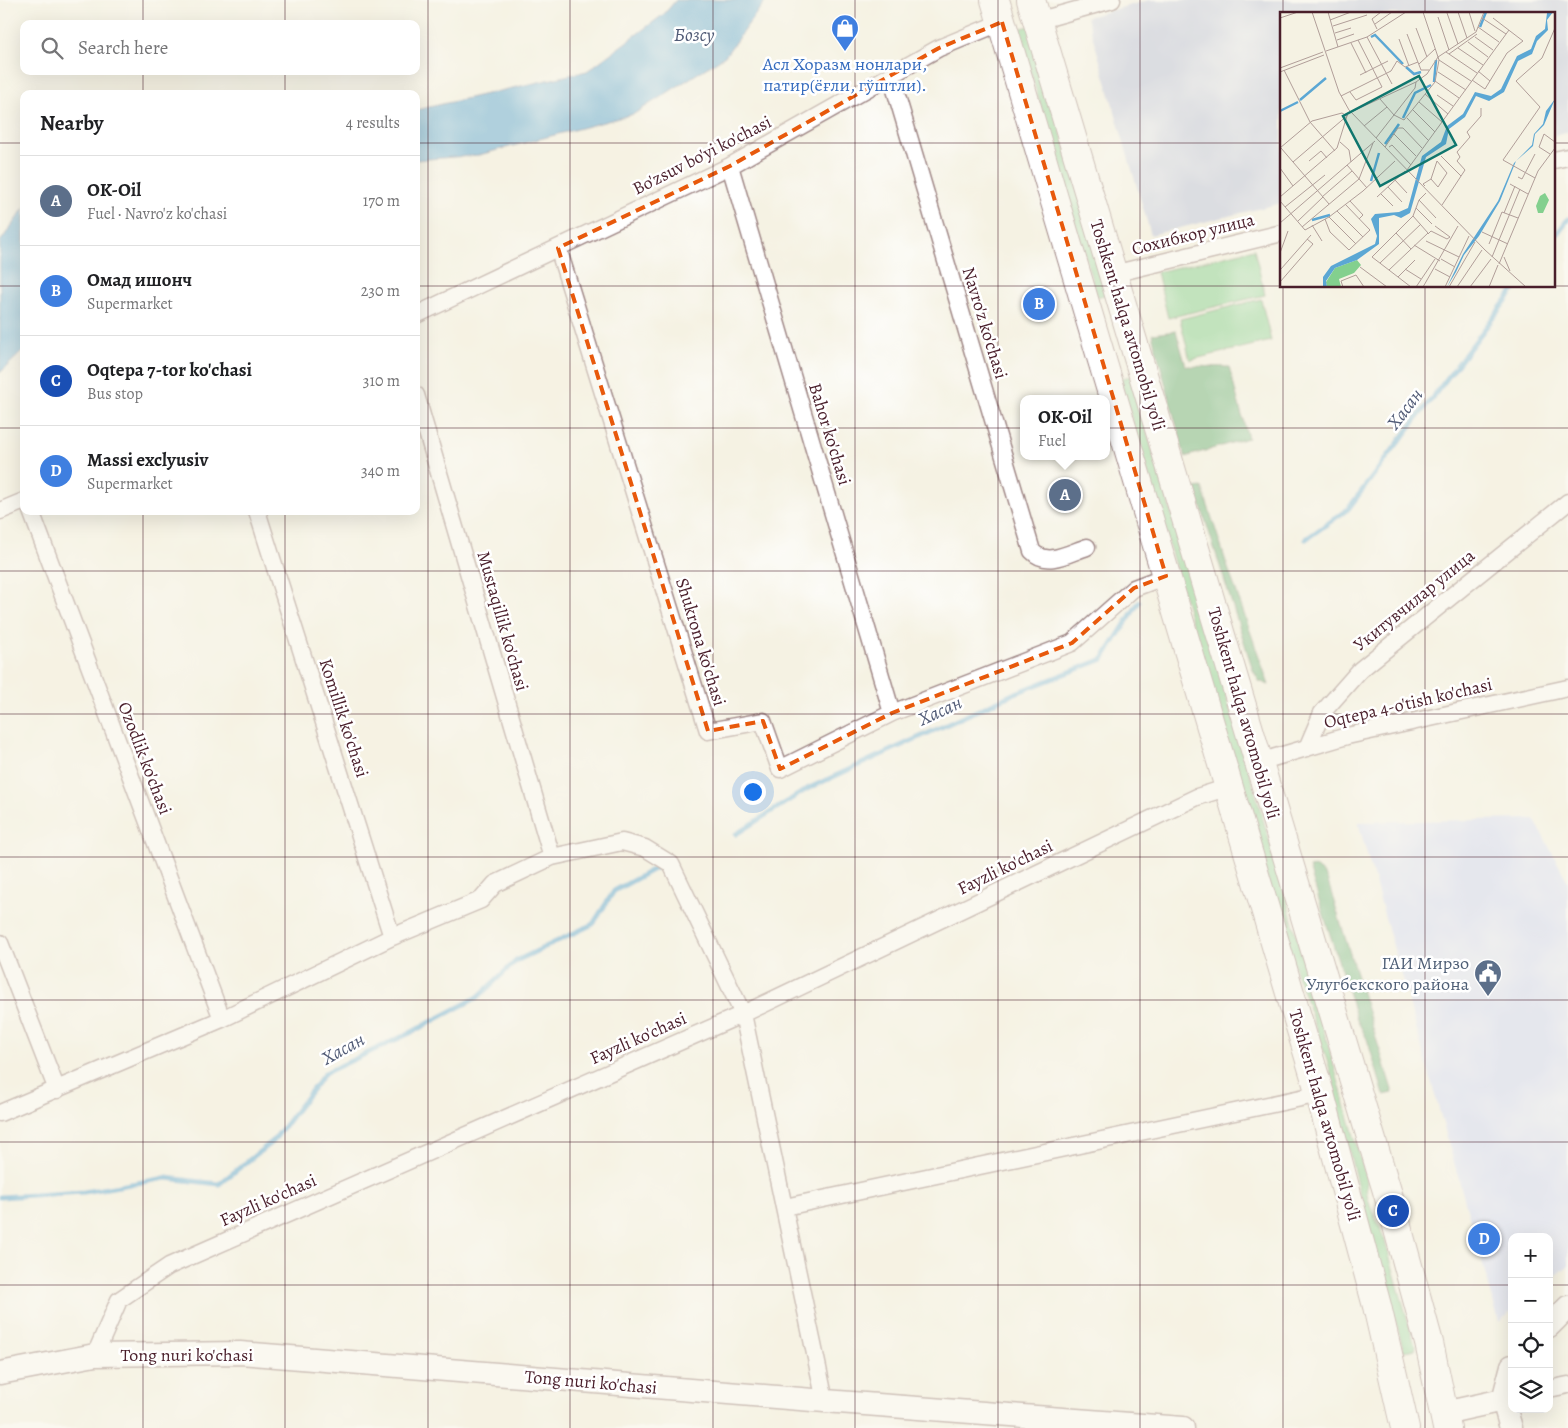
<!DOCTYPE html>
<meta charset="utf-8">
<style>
:root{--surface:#fff;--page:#f2f2f2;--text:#202124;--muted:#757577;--line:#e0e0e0;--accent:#d1495b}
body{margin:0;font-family:Alegreya,serif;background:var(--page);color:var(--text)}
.controls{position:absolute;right:15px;bottom:15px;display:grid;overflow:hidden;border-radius:10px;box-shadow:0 5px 20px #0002}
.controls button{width:45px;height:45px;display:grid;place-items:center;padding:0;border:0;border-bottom:1px solid var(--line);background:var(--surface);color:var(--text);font:25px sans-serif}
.you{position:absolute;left:752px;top:791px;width:18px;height:18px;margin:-12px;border:4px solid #fff;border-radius:50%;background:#1a73e8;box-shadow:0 0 0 8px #1a73e833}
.badge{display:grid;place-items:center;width:32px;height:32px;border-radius:50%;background:var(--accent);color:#fff;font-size:16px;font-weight:700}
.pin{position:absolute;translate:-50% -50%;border:2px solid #fff;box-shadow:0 1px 5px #0006}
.popup{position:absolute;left:1020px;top:395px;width:90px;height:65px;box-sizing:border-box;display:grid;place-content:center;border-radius:10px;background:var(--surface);filter:drop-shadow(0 1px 4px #0005);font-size:16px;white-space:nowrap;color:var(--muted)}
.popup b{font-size:19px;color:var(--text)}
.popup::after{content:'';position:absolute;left:50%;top:100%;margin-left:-10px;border:10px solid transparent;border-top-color:var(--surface)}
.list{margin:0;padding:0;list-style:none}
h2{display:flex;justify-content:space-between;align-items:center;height:65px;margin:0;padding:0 20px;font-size:21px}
h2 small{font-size:16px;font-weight:400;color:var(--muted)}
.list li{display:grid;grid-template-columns:32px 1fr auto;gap:15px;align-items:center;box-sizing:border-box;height:90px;padding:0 20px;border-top:1px solid var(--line)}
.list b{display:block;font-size:19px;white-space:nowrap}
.list p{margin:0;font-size:16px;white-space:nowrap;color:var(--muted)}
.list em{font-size:16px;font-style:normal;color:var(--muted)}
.icon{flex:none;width:28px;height:28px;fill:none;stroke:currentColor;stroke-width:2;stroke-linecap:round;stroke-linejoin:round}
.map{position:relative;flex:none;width:1568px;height:1428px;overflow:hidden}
.search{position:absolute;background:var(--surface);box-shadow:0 5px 20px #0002;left:20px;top:20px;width:400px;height:55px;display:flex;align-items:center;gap:12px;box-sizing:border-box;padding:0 18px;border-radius:10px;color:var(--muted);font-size:19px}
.panel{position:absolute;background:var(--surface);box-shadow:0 5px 20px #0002;left:20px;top:90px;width:400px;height:425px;border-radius:10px}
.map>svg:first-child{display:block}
</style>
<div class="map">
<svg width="1568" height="1428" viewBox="0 0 1568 1428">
<rect width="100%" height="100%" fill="#fff"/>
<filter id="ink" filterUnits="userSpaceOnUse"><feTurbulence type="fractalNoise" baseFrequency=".02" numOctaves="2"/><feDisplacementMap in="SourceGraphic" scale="10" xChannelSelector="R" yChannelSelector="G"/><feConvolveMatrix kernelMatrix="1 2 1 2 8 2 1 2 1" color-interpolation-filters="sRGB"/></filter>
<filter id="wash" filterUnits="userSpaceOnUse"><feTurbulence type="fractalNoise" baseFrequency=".0096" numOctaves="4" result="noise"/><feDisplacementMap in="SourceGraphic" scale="20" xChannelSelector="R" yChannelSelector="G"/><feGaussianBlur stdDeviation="1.12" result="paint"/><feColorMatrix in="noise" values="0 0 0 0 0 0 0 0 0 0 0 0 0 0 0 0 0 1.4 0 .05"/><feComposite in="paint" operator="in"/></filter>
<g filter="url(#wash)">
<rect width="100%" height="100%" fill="#f5f2e3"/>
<path fill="#d1d9f9" d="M 1534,819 L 1568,882 L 1568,1266 L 1549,1281 L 1549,1237 L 1512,1237 L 1512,1311 L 1499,1322 L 1358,822 Z"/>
<path fill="#bbc3de" d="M 1149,0 L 1568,0 L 1568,132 L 1554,136 L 1554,14 L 1282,14 L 1282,203 L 1151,235 L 1087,17 Z"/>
<path fill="#83d08e" stroke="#66785c" d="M 1030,26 L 1108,294 L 1097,297 L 1018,29 Z
M 1254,249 L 1265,295 L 1168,318 L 1157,272 Z
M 1261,299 L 1271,341 L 1190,360 L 1180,319 Z
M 1130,376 L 1257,798 L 1367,1181 C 1364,1194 1373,1217 1381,1227 L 1416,1349 L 1404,1351 L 1358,1188 L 1329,1066 L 1285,940 L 1120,379 Z"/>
<path fill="#6ab279" stroke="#5a6852" d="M 1176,331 L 1186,366 L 1229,367 L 1248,438 L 1185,457 L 1152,334 Z
M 1202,487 L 1228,568 L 1269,685 L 1259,681 L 1253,670 L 1195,488 Z
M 1315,867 L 1325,875 L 1328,882 L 1393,1093 L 1384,1095 L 1367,1039 L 1357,1020 L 1309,868 Z"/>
<path fill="#5ba7d4" stroke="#526380" d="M 676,0 L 766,0 L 725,56 L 634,114 L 479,155 L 416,160 L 416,110 L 587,71 L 664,14 Z
M 24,208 L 24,350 L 0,373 L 0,242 Z"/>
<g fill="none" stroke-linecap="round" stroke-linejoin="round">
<path stroke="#5ba7d4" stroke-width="5" d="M 1554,238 L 1568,219
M 1306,539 L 1348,509 L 1517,286
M 736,834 L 807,789 L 1013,694 L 1103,659 L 1139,602
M 0,1197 L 84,1192 L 166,1178 L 219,1184 L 273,1141 L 325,1073 L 410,1033 L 478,997 L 516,961 L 593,924 L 614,891 L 659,866"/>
</g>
</g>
<g filter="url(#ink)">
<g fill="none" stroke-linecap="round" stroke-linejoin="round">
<g stroke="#a08887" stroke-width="19">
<path id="street" d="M 1037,21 L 1112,0
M 891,76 L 1032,551 C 1047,567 1069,553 1087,547
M 1554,160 L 1568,157
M 730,166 L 892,713
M 558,248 L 708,731 L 763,721 L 780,769 L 892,713 L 1072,643 L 1134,588 L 1166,576
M 1113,274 L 1282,233
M 416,315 L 730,166 L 939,48 L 1002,22
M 416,395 L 552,857
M 0,511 L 24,501
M 31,511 L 222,1019
M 257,511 L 392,937
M 1307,748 L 1322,713 L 1360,670 L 1568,502
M 1259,762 L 1347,736 L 1568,688
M 0,943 L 57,1090
M 0,1113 L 222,1019 L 392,937 L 481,900 L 495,884 L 552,857 L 622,842 L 645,848 L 671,864 L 743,1014 L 825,1401
M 785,1207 L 1320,1094
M 95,1355 L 119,1300 L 169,1266 L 743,1014 L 1197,797 L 1229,787
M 1549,1389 L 1568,1385"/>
</g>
<g stroke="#a08887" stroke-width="25">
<path id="secondary" d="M 1549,1326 L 1568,1307
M 0,1373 L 95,1355 L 240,1353 L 825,1401 L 1183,1428
M 1444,1413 L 1503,1400
M 1511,1428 L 1503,1400 L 1512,1366"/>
</g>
<g stroke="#a08887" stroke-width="30">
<path id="highway" d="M 995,0 L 1320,1094 L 1377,1306 L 1405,1428
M 1031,0 L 1393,1211 L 1429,1343 L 1447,1428"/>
</g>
<use href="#street" stroke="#fff" stroke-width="16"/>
<use href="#secondary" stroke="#fff" stroke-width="22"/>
<use href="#highway" stroke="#fff" stroke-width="28"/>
</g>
</g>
<path d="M0 0H1568V1428H0ZM 1002,22 L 1166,576 L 1134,588 L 1072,643 L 892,713 L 780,769 L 763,721 L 708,731 L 558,248 L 730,166 L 939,48 Z" fill="#f5f2e3" fill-opacity=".55" fill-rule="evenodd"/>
<path fill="none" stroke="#e8590c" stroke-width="4" stroke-dasharray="10 6" stroke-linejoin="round" d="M 1002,22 L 1166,576 L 1134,588 L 1072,643 L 892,713 L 780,769 L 763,721 L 708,731 L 558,248 L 730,166 L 939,48 Z"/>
<path fill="none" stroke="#4a1f2b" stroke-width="1" stroke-opacity="0.55" d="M 143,0 L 143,24M 285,0 L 285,24M 428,0 L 428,1428M 570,0 L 570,1428M 713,0 L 713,1428M 855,0 L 855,1428M 998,0 L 998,1428M 1140,0 L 1140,1428M 1283,0 L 1283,14M 1425,0 L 1425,14M 143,71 L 143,94M 285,71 L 285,94M 0,143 L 24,143M 416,143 L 1282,143M 1554,143 L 1568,143M 0,286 L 24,286M 416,286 L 1282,286M 1283,286 L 1283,1428M 1425,286 L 1425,1428M 1554,286 L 1568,286M 0,428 L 24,428M 416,428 L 1568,428M 143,511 L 143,1428M 285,511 L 285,1428M 0,571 L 1568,571M 0,714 L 1568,714M 0,857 L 1568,857M 0,1000 L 1568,1000M 0,1142 L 1568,1142M 0,1285 L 1512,1285M 1549,1285 L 1568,1285"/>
<defs>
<g id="shop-pin" transform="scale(1.4375)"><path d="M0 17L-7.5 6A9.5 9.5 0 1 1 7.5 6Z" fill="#3f7fe0" stroke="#fff"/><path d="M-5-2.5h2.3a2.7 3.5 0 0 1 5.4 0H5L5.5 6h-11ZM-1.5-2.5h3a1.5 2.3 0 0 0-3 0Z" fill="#fff"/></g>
<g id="civic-pin" transform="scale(1.4375)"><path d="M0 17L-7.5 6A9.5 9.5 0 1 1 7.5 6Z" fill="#5c6f8a" stroke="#fff"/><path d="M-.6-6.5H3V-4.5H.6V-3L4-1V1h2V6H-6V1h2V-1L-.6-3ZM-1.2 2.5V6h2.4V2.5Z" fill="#fff"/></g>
</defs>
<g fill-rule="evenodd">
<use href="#shop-pin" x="845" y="28"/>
<use href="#civic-pin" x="1488" y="973"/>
</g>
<g text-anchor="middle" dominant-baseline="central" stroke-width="5" stroke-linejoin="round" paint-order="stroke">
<g font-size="18" fill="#366cbe" stroke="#fff">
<text x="845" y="64">Асл Хоразм нонлари,<tspan x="845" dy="21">патир(ёғли, гўштли).</tspan></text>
</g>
<g font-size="18" fill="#4a1f2b" stroke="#fff">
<text transform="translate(702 155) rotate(-27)">Bo'zsuv bo'yi ko'chasi</text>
<text transform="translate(1193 234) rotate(-14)">Сохибкор улица</text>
<text transform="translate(985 323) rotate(73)">Navro'z ko'chasi</text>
<text transform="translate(1128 325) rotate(73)">Toshkent halqa avtomobil yo'li</text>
<text transform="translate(830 434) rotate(73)">Bahor ko'chasi</text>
<text transform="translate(1414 600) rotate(-39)">Укитувчилар улица</text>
<text transform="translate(503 621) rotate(74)">Mustaqillik ko'chasi</text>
<text transform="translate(701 642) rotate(73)">Shukrona ko'chasi</text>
<text transform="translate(1408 703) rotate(-13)">Oqtepa 4-o'tish ko'chasi</text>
<text transform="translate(1244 713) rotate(74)">Toshkent halqa avtomobil yo'li</text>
<text transform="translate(344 718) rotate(72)">Komillik ko'chasi</text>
<text transform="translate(145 758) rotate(69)">Ozodlik ko'chasi</text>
<text transform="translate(1005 867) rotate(-26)">Fayzli ko'chasi</text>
<text transform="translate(638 1038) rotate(-24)">Fayzli ko'chasi</text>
<text transform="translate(1325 1115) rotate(74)">Toshkent halqa avtomobil yo'li</text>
<text transform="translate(268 1200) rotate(-24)">Fayzli ko'chasi</text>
<text x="187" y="1355">Tong nuri ko'chasi</text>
<text transform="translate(591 1382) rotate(5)">Tong nuri ko'chasi</text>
</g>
<g font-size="18" fill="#4e5e75" stroke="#fff" text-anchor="end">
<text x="1469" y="963">ГАИ Мирзо<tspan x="1469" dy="21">Улугбекского района</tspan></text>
</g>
<g font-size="19" font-style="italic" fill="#525c77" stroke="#fff">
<text x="694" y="35">Бозсу</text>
<text transform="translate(1405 409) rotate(-53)">Хасан</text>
<text transform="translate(940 711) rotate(-25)">Хасан</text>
<text transform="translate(343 1049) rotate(-29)">Хасан</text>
</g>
</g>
<g transform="translate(1280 12)">
<rect width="275" height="275" fill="#f5f2e3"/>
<path d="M 265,181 L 269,188 L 263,201 L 258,201 L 256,194 L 260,184 ZM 77,248 L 81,253 L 74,261 L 59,267 L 61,275 L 47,275 L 46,270 L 55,256 Z" fill="#83d08e"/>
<path d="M 273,0 L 267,8 L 268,18 L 257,29 L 252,42 L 238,49 L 224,80 L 209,89 L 196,84 L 185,105 L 169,117 L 166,132 L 146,145 L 130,201 L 121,206 L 114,203 L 99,206 L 99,232 L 77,248 L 55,256 L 46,269 L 47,275 L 43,275 L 43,265 L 51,254 L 95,232 L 97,224 L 91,207 L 95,202 L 119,200 L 128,196 L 142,144 L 161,130 L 167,114 L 183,102 L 195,80 L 211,84 L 221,77 L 237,44 L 251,37 L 256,24 L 265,17 L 267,1 ZM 275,87 L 264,113 L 255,122 L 253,134 L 236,149 L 220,189 L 199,224 L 184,243 L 176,260 L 167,275 L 183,242 L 218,189 L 234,151 L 252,133 L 254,122 L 263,112 L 266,99 Z" fill="#5ba7d4"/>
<path fill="none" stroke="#5ba7d4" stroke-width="2.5" d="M 200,15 L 206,0M 91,25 L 95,23 L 123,52M 126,55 L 134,62 L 141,60M 154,70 L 156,48M 20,88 L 46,66M 0,99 L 18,90M 123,106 L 135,81 L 151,73M 105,132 L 119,112M 91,169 L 99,141M 32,208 L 50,203"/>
<path fill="none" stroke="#b19e99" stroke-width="1" d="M 32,0 L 59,80 L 69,98 L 205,238 L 246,275M 48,0 L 58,35M 178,0 L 187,26M 189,0 L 195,19M 167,1 L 178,32M 158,5 L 169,38M 0,6 L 18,0M 202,6 L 226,22M 50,8 L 71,0M 95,12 L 112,0M 53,14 L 87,3M 198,15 L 219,30M 136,16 L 147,45M 97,17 L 92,7 L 101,0M 55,21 L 71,16M 127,22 L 141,58 L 149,58M 87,25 L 112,72M 195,25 L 213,38M 119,27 L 129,54M 57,28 L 74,22M 188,30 L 208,45M 71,31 L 86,61M 178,36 L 203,53M 46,39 L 87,25 L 126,0M 166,40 L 197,61M 169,42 L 197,22M 159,48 L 191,69M 139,52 L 155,37M 0,56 L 43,40M 4,58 L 30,110 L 55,139M 198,59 L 210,69M 0,60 L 44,43M 158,60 L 186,78M 80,63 L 108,49M 192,68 L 205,77 L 227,41 L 243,29 L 213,6M 155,69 L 179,86M 70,80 L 76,88 L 102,75 L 78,28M 145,82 L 168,102M 157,83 L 173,94M 61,84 L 111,59 L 117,49 L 125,55 L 138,50M 100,87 L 114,103 L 124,108 L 155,70 L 159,48 L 143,0M 139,90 L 162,110M 133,98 L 155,120M 71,100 L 136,70 L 147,62 L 158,45 L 196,20 L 204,0M 127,106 L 148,128M 84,114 L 107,95M 114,122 L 136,144M 96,126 L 135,76 L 136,70M 60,130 L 69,138 L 71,150M 105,135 L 118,116 L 123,116 L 142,136M 109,135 L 112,133 L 131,153M 0,136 L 32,109 L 62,101 L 67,104M 1,136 L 49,192M 270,142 L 259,135 L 264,122 L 275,130M 161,144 L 181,164M 29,149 L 41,139 L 47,146M 13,150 L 68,103M 67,153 L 87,176M 0,156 L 13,174M 127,158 L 229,18M 238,165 L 242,167 L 255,142M 255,166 L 223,148 L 260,95 L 236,69 L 262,46 L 275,16M 115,168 L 127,181M 230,172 L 248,182M 145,174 L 143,172 L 151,167 L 157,149 L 167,161 L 158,175 L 151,167M 108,175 L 122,190M 101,182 L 113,194M 0,185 L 57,136 L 67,104M 42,185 L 72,159M 97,185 L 125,159M 139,188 L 156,206M 0,189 L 25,218 L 49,205 L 83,179 L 115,149M 70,189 L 83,203 L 79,207M 162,193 L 185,158 L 177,149 L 180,145 L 177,140 L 190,125 L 187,120 L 201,104 L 201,96M 5,195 L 45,163M 136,196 L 152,212M 57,199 L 83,225M 224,201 L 235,174M 49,205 L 76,232M 45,207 L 50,220 L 69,238 L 90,218 L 65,192M 18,209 L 43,185M 0,211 L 95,129M 32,213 L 42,229M 155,214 L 170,225M 22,215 L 79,167 L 93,131M 202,220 L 228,232M 116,221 L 131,237M 148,222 L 151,219 L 167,227 L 170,225M 146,229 L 179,245M 209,232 L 222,200 L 238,206M 134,233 L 160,249M 0,241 L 8,219M 212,245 L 240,177M 224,245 L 230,259M 161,247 L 175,255M 100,251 L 141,212M 219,252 L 258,159 L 275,136M 80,255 L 107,275M 1,257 L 31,223M 125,257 L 141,267M 155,257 L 170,265M 109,258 L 148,221 L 133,204M 118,265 L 135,248M 0,270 L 33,232 L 27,227M 63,275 L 61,269 L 76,263 L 84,275M 131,275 L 92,245 L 133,204 L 139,188 L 146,181M 136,275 L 155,247M 143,275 L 178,214M 165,275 L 189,224M 169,275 L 195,230M 177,275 L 202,238M 190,275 L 211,247M 209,275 L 218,253"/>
<path fill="#0f766e" fill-opacity="0.15" stroke="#0f766e" stroke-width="2.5" d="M 139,64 L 176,133 L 100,174 L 63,104 Z"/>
<rect width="275" height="275" fill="none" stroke="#4a1f2b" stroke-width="2.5"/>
</g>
</svg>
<div class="controls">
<button>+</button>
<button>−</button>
<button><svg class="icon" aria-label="locate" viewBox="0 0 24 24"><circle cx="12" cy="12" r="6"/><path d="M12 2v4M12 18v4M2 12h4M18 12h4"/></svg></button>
<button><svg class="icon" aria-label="layers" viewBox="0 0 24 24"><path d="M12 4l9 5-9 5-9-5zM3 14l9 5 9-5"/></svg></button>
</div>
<div class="you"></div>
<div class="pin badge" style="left:1065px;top:495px;background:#5c6f8a">A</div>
<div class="popup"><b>OK-Oil</b>Fuel</div>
<div class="pin badge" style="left:1039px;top:304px;background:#3f7fe0">B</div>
<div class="pin badge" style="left:1393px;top:1211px;background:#1a4fb4">C</div>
<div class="pin badge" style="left:1484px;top:1239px;background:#3f7fe0">D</div>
<div class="search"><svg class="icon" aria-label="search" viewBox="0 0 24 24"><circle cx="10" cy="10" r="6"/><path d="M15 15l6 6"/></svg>Search here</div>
<section class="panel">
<h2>Nearby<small>4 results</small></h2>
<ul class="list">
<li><span class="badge" style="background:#5c6f8a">A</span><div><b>OK-Oil</b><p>Fuel · Navro'z ko'chasi</p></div><em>170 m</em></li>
<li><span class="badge" style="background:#3f7fe0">B</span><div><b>Омад ишонч</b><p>Supermarket</p></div><em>230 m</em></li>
<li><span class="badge" style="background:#1a4fb4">C</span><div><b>Oqtepa 7-tor ko'chasi</b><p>Bus stop</p></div><em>310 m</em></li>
<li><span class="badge" style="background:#3f7fe0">D</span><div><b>Massi exclyusiv</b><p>Supermarket</p></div><em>340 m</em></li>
</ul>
</section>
</div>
